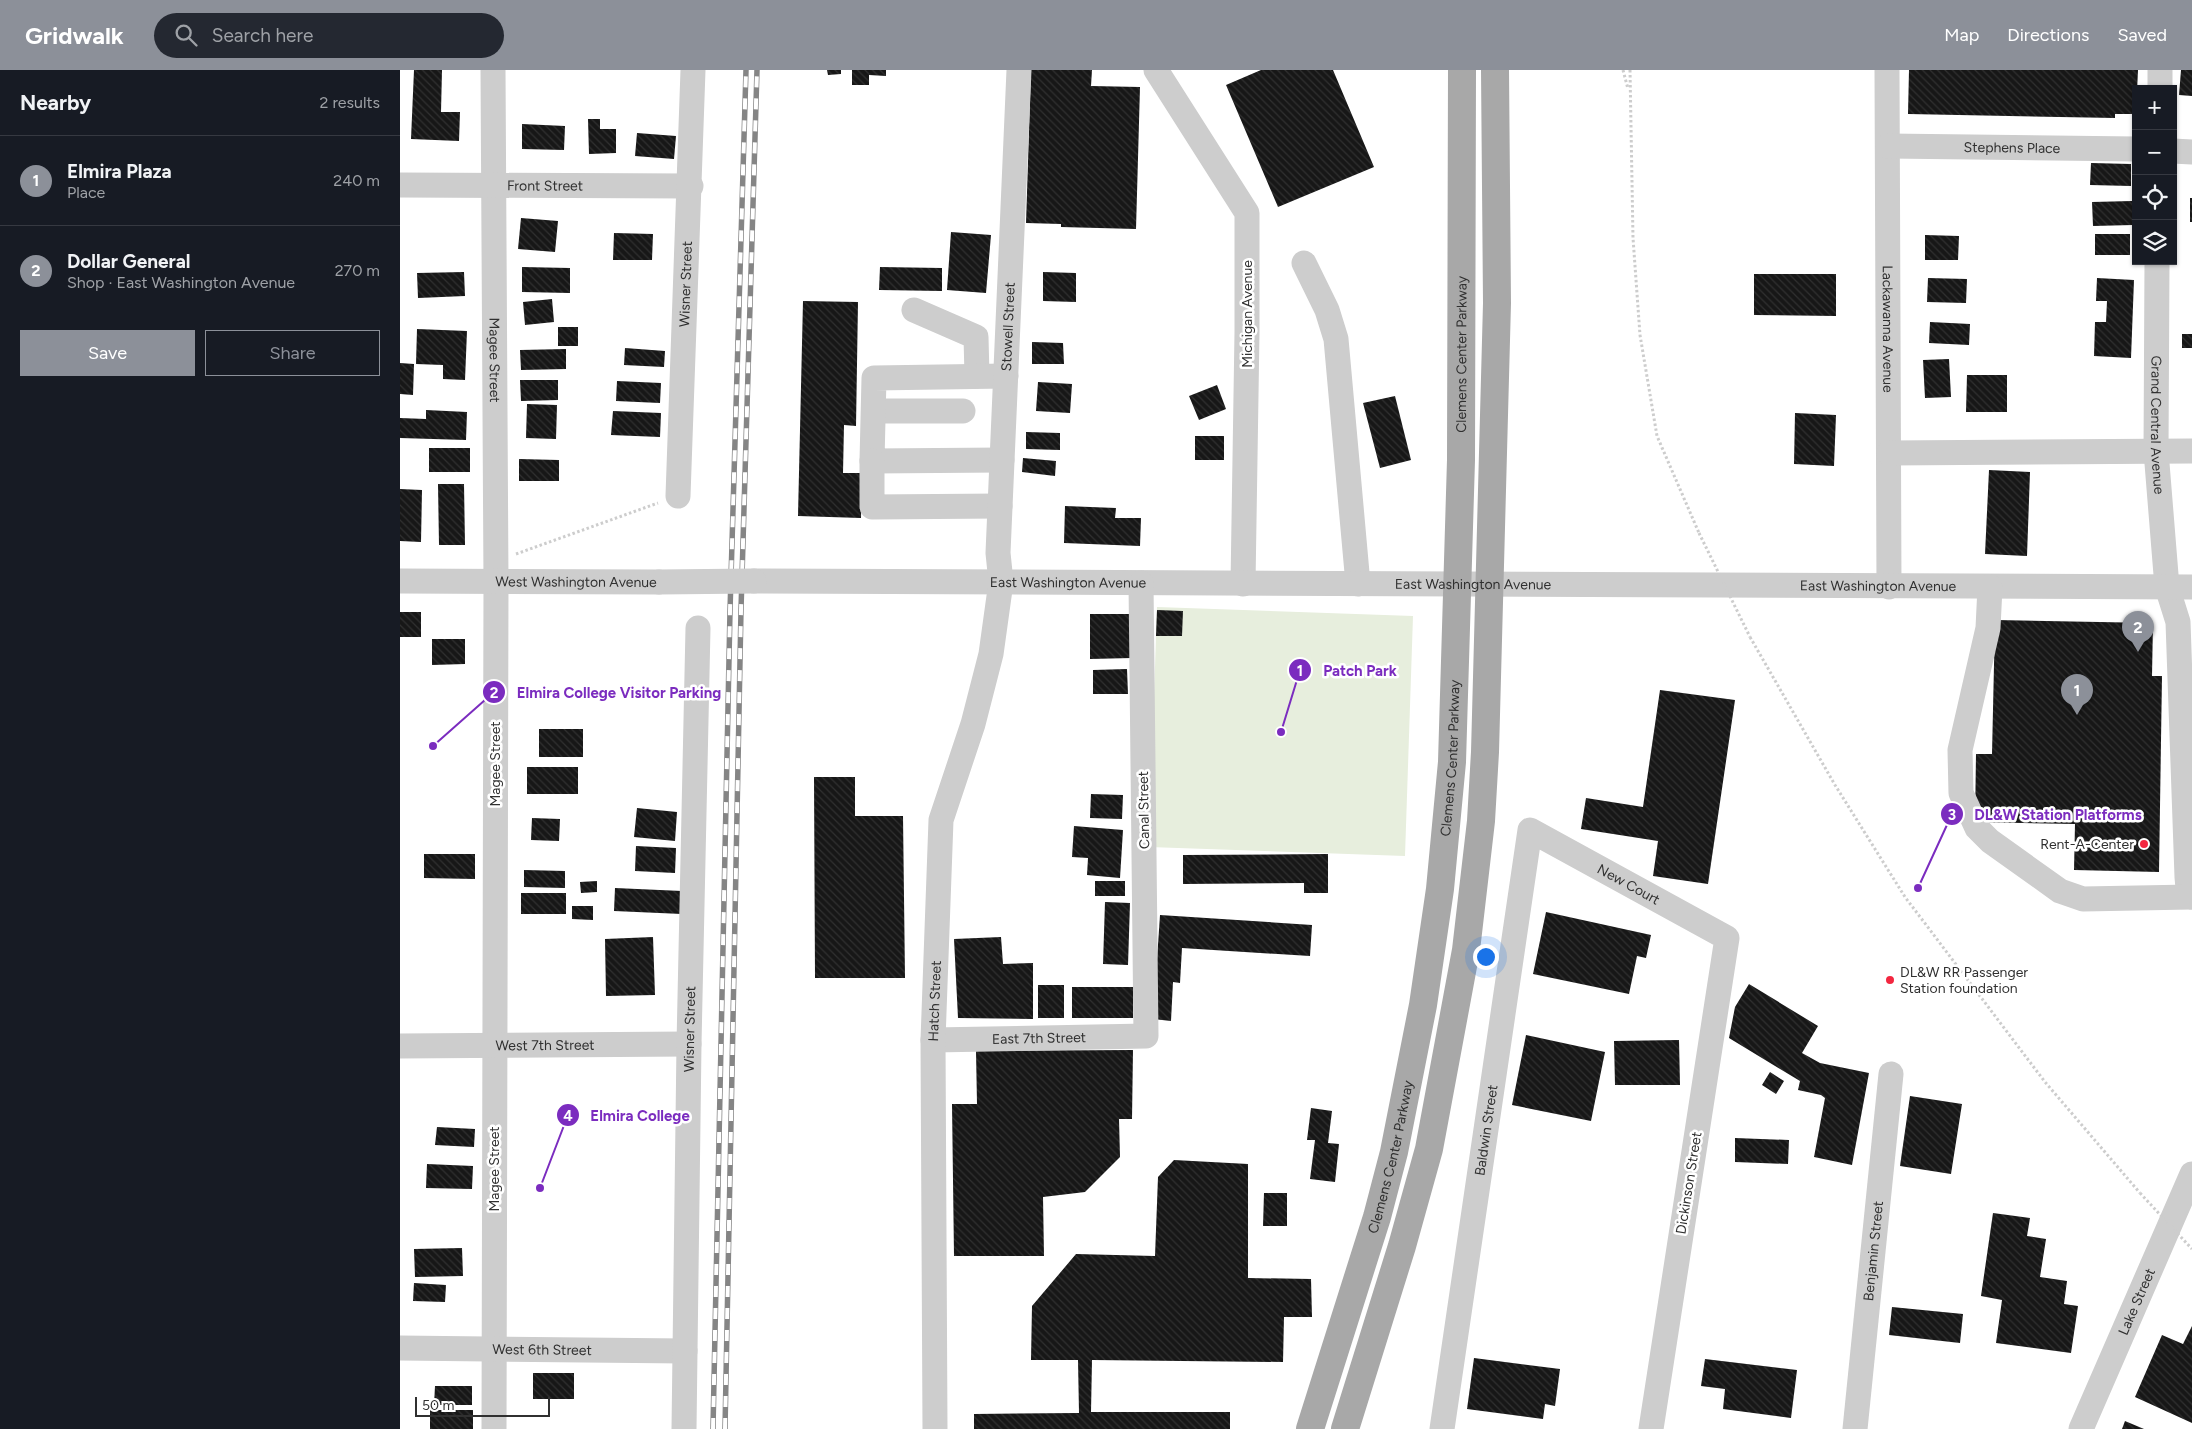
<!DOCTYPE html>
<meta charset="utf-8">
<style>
:root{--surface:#171b24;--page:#242831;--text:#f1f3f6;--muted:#9ea1a6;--line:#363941;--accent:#8c9099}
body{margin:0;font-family:Figtree,sans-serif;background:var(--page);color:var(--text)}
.controls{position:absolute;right:15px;top:15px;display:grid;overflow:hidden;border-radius:0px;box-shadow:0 1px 4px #0004}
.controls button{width:45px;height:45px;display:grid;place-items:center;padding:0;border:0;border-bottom:1px solid var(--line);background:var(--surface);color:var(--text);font:25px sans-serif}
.scale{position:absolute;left:15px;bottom:12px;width:135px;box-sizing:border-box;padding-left:5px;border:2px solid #303030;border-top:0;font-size:14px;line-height:18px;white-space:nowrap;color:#303030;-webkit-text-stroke:4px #fff;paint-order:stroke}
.you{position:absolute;left:1085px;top:886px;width:18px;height:18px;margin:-12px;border:4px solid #fff;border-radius:50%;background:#1a73e8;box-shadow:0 0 0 8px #1a73e833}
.badge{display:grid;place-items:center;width:32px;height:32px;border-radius:50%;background:var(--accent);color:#fff;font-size:16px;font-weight:700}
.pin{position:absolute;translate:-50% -41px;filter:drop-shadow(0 1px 2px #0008)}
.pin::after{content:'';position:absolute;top:26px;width:18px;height:15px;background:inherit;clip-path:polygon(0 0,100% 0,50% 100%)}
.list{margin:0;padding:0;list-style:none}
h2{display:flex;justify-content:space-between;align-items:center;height:65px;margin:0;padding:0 20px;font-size:21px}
h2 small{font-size:16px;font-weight:400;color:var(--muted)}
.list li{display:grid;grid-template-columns:32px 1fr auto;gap:15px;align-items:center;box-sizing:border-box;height:90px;padding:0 20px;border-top:1px solid var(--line)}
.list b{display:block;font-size:19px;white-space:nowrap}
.list p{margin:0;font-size:16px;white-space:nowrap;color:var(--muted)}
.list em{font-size:16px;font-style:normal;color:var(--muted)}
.actions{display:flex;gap:10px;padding:15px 20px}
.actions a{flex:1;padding:11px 0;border:1px solid var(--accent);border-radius:0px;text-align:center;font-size:18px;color:var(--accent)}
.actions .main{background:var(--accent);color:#fff}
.icon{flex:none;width:28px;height:28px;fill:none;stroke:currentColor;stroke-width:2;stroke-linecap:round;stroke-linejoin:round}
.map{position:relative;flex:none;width:1792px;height:1359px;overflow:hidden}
header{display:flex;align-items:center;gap:30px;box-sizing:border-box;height:70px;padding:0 25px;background:var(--accent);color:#fff}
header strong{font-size:24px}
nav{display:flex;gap:28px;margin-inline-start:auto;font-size:18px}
.search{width:350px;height:45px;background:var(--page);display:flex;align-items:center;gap:12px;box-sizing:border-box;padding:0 18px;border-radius:28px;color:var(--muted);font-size:19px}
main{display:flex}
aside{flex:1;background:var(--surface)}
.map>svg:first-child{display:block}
</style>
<header>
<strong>Gridwalk</strong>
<div class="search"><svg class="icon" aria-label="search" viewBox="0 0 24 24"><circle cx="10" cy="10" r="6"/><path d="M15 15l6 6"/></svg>Search here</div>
<nav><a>Map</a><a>Directions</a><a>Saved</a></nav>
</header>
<main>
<aside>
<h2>Nearby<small>2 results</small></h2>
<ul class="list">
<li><span class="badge">1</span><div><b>Elmira Plaza</b><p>Place</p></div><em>240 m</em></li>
<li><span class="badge">2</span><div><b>Dollar General</b><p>Shop · East Washington Avenue</p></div><em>270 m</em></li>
</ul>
<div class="actions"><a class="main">Save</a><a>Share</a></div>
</aside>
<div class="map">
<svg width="1792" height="1359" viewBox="0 0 1792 1359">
<defs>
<pattern id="building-back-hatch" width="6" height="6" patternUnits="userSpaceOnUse" patternTransform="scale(1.25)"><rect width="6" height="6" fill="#171717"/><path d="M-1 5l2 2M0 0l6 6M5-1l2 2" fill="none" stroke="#303030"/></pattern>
</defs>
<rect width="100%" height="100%" fill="#fff"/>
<path fill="#e7eedd" d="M 757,537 L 1013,546 L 1005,786 L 749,777 Z"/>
<path fill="url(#building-back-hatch)" d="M 14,0 L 42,0 L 41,42 L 60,42 L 59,71 L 11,69 Z
M 427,0 L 441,0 L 441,4 L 428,5 Z
M 452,0 L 486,0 L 486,6 L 469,5 L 469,15 L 452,15 Z
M 631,0 L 692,0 L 691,16 L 740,17 L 736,159 L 661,157 L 661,154 L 626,153 Z
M 861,0 L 933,0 L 974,97 L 878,137 L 826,15 Z
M 1509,0 L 1738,0 L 1736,44 L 1715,44 L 1715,48 L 1508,44 Z
M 1781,0 L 1792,0 L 1792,26 L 1779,25 Z
M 188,49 L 200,49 L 200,59 L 216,59 L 216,83 L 189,84 Z
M 122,54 L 165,56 L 164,80 L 122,79 Z
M 237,63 L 276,66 L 274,89 L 235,86 Z
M 1691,93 L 1731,94 L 1731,116 L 1690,115 Z
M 1790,128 L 1792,128 L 1792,152 L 1790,152 Z
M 1732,131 L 1733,155 L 1693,156 L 1692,132 Z
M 121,148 L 158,151 L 155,182 L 118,179 Z
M 551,162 L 591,165 L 586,223 L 547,220 Z
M 214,163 L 253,164 L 252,190 L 213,190 Z
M 1695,164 L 1730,164 L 1730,185 L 1695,185 Z
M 1525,165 L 1559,166 L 1558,190 L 1525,190 Z
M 122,197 L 170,198 L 170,223 L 122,222 Z
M 480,197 L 542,198 L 542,221 L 479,220 Z
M 64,202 L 65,226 L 18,228 L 17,203 Z
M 643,202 L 676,203 L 676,232 L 643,231 Z
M 1354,204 L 1436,204 L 1436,246 L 1354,245 Z
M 1528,208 L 1567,209 L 1566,233 L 1527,232 Z
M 1697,208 L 1734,210 L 1731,288 L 1694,286 L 1695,252 L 1706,252 L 1707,231 L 1696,231 Z
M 152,229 L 154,252 L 125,255 L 123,232 Z
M 403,231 L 458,232 L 456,356 L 444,355 L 443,403 L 462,403 L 461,448 L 398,446 Z
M 1530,252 L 1570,254 L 1569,275 L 1529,273 Z
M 158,257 L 178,257 L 178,276 L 158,276 Z
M 17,259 L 67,261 L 65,310 L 43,309 L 43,295 L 16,294 Z
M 1782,264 L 1792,264 L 1792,278 L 1782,278 Z
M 632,272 L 663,273 L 664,294 L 632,294 Z
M 225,278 L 265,281 L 264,297 L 224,295 Z
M 166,279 L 166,299 L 121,300 L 120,280 Z
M 1549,289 L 1551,327 L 1525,328 L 1523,290 Z
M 0,293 L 14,294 L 13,325 L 0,324 Z
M 1567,305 L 1607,305 L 1607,342 L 1566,342 Z
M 120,310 L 158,310 L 158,330 L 121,331 Z
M 217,311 L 261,313 L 260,333 L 216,331 Z
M 638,312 L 672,314 L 670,343 L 636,341 Z
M 817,315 L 826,339 L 799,350 L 789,326 Z
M 995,326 L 1011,390 L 980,398 L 963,333 Z
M 127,334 L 157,335 L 156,369 L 126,368 Z
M 26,340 L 67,342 L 66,370 L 0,368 L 0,348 L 26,349 Z
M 213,341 L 261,343 L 260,367 L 211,365 Z
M 1395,343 L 1436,345 L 1434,396 L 1394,394 Z
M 626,362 L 660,363 L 660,380 L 626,379 Z
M 795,366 L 824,366 L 824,390 L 795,390 Z
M 29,378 L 70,378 L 70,402 L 29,402 Z
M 623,388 L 656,391 L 655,406 L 622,402 Z
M 119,389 L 159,390 L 159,411 L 119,411 Z
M 1589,400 L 1630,402 L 1627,486 L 1585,484 Z
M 38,414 L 64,414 L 65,475 L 39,475 Z
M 0,419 L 22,420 L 21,472 L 0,471 Z
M 665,436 L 716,438 L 715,448 L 741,448 L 740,476 L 664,473 Z
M 757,540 L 783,541 L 782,566 L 756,566 Z
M 0,542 L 21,542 L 21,567 L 0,567 Z
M 690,544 L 731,544 L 732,588 L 690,589 Z
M 1595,550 L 1753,553 L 1752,606 L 1762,606 L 1759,802 L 1674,800 L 1675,754 L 1575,752 L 1576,684 L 1592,684 Z
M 32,569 L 65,569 L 65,594 L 32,595 Z
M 727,599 L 728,624 L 693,624 L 693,600 Z
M 1260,620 L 1335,630 L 1308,814 L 1253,806 L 1258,771 L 1181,759 L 1186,728 L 1243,737 Z
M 139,659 L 183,659 L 183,687 L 139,687 Z
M 127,697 L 178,697 L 178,724 L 127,724 Z
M 414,707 L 455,707 L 455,746 L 503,746 L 505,908 L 415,908 Z
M 691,724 L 723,725 L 722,749 L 690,748 Z
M 237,738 L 277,742 L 275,771 L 234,767 Z
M 132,748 L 160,749 L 159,771 L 131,770 Z
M 674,756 L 723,760 L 720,808 L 687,805 L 688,788 L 672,787 Z
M 236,776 L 276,778 L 275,803 L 235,801 Z
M 24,784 L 75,784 L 75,809 L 24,808 Z
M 928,784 L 928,823 L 904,823 L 904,813 L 783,814 L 783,785 Z
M 124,800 L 165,801 L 165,818 L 124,817 Z
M 197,811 L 197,822 L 181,823 L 180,812 Z
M 695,811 L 725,811 L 725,826 L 695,826 Z
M 215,818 L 282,821 L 282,844 L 214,841 Z
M 121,823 L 166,823 L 166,844 L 121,844 Z
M 705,832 L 730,833 L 728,895 L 703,894 Z
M 172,836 L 193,836 L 193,850 L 172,849 Z
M 1146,842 L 1251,865 L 1246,888 L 1237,886 L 1229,924 L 1133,904 Z
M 760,845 L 912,855 L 910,886 L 782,878 L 780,913 L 773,912 L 771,951 L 753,949 Z
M 253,867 L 255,925 L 206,926 L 205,869 Z
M 601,867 L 603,894 L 633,893 L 633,949 L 558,948 L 554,869 Z
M 1349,914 L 1418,956 L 1402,983 L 1420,993 L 1469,1003 L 1452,1095 L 1414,1087 L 1425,1028 L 1421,1025 L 1398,1020 L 1400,1011 L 1329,968 L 1335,937 Z
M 638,915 L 664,915 L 664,948 L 638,948 Z
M 672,917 L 733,917 L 733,948 L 672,948 Z
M 1126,965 L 1205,982 L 1191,1051 L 1112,1035 Z
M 1279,970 L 1280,1015 L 1215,1015 L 1214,971 Z
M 733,980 L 732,1049 L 719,1049 L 720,1087 L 685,1122 L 643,1127 L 644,1186 L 554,1186 L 552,1034 L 577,1034 L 576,981 Z
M 1370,1002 L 1384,1011 L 1376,1024 L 1362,1015 Z
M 1510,1026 L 1562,1034 L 1551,1104 L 1500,1096 Z
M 911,1038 L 932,1041 L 928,1073 L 939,1074 L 935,1112 L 910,1109 L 915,1070 L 907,1070 Z
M 37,1057 L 75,1059 L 74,1077 L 35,1075 Z
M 1335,1068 L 1389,1070 L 1388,1094 L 1335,1092 Z
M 774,1090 L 848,1094 L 848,1208 L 911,1209 L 912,1247 L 884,1247 L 883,1292 L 692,1290 L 691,1342 L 830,1342 L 830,1359 L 574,1359 L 574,1344 L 679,1343 L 678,1290 L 631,1290 L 632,1236 L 676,1184 L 755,1186 L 758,1107 Z
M 27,1094 L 73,1096 L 72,1119 L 26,1118 Z
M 864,1123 L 887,1123 L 887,1156 L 863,1156 Z
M 1593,1143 L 1630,1148 L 1627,1166 L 1646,1169 L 1640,1207 L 1667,1211 L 1664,1234 L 1678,1236 L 1671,1283 L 1596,1273 L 1602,1230 L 1581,1226 Z
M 62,1178 L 63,1206 L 15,1207 L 14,1179 Z
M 14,1213 L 46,1215 L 45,1232 L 13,1231 Z
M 1492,1237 L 1563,1244 L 1560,1273 L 1489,1265 Z
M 1792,1256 L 1792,1353 L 1735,1327 L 1762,1265 L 1783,1274 Z
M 1074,1288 L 1160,1299 L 1155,1336 L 1145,1334 L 1143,1349 L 1067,1339 Z
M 1305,1289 L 1397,1300 L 1391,1348 L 1323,1339 L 1325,1319 L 1301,1316 Z
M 133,1303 L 174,1303 L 174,1329 L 133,1329 Z
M 35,1316 L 72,1316 L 72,1335 L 34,1335 Z
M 30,1340 L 73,1340 L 73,1359 L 30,1359 Z
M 1725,1351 L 1744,1359 L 1722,1359 Z"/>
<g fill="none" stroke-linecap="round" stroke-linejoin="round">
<path stroke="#cdcdcd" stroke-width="3" stroke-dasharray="2.5 2.5" stroke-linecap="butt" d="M 1223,0 L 1228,19
M 1230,0 L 1233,168 L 1240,265 L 1257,366 L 1299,463
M 116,484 L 258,433
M 1350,567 L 1435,715 L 1505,827 L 1645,1012 L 1740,1123"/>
<g stroke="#cdcdcd" stroke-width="25">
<path id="s1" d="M 93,0 L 96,513 L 94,1359"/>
<path d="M 756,0 L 847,143 L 847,262 L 843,514"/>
<path id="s2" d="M 1487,0 L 1489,517"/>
<path d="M 1760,19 L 1760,0"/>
<path id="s3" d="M 1488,76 L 1736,79"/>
<path d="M 1773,81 L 1792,82"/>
<path id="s4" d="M 0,115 L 291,116"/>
<path id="s5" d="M 1757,191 L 1756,381 L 1767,517 L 1778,552 L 1787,807 L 1788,818 L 1792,827"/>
<path d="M 904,193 L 927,240 L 936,269 L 958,514"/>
<path d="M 514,240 L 576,267 L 577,306"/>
<path d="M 474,341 L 563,341"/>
<path d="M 1489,383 L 1792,381"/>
<path d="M 602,390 L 472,391 L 474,308 L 606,306"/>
<path d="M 472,391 L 472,437 L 600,436"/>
<path id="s6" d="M 278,426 L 293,0"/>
<path id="s7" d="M 0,511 L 259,512"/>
<path id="s8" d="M 354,511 L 1792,517"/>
<path d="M 1590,517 L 1588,558 L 1560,680 L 1561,723 L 1577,758 L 1590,771 L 1660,821 L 1683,829 L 1791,827"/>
<path id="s9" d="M 533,970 L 746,966 L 741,513"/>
<path id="s10" d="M 0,976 L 289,974"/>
<path id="s11" d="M 0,1278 L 285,1281"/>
<path id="s12" d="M 284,1359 L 289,974 L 298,558"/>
<path id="s13" d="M 535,1359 L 533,970 L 541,750 L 573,654 L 591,584 L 601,512 L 598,483 L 619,0"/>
<path id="s14" d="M 1042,1359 L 1130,760 L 1327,868 L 1251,1359"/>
<path id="s15" d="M 1455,1359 L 1491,1004"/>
<path id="s16" d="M 1681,1359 L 1792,1104"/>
</g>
<g stroke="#a8a8a8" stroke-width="28">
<path id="s17" d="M 910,1359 L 977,1147 L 994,1082 L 1023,935 L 1040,819 L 1052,692 L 1061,390 L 1062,0"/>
<path d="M 945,1359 L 1002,1176 L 1029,1079 L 1066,880 L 1081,751 L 1085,682 L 1097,233 L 1095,0"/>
</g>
<g stroke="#858585" stroke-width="5.5">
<path id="rail" d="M 313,1359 L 330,541 L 346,0
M 325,1359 L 341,540 L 357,0"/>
</g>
<use href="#rail" stroke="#fff" stroke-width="4" stroke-dasharray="11" stroke-linecap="butt"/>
<path stroke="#cdcdcd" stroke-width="3" stroke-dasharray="2.5 2.5" stroke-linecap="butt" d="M 1299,463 L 1350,567
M 1740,1123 L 1792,1179"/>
<path stroke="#cdcdcd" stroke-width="25" d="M 259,512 L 354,511"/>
</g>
<g fill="#f3263f" stroke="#fff" stroke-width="2">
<circle cx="1744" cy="774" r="5"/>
<circle cx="1490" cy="910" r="5"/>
</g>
<g text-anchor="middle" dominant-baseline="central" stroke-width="5" stroke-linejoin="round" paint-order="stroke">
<g font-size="14" fill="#303030" stroke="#fff">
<text stroke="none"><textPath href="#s3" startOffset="124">Stephens Place</textPath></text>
<text stroke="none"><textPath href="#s4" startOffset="145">Front Street</textPath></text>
<text stroke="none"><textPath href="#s6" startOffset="212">Wisner Street</textPath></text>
<text transform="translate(847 244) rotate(-90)">Michigan Avenue</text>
<text stroke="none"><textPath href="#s13" startOffset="1111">Stowell Street</textPath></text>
<text stroke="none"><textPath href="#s2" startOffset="259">Lackawanna Avenue</textPath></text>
<text stroke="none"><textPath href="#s17" startOffset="1092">Clemens Center Parkway</textPath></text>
<text stroke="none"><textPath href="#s1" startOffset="290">Magee Street</textPath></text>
<text stroke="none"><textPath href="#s5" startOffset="164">Grand Central Avenue</textPath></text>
<text stroke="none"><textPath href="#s7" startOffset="176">West Washington Avenue</textPath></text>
<text stroke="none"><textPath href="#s8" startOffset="314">East Washington Avenue</textPath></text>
<text stroke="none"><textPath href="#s8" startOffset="719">East Washington Avenue</textPath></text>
<text stroke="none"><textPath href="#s8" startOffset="1124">East Washington Avenue</textPath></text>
<text stroke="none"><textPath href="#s17" startOffset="688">Clemens Center Parkway</textPath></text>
<text transform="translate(95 694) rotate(-90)">Magee Street</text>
<text transform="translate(744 740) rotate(-91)">Canal Street</text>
<text stroke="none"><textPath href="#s14" startOffset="718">New Court</textPath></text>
<text stroke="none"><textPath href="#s13" startOffset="428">Hatch Street</textPath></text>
<text stroke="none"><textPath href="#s12" startOffset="400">Wisner Street</textPath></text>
<text stroke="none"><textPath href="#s9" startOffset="106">East 7th Street</textPath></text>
<text stroke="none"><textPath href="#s10" startOffset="145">West 7th Street</textPath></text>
<text stroke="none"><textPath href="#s14" startOffset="302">Baldwin Street</textPath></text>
<text stroke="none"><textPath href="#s17" startOffset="284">Clemens Center Parkway</textPath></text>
<text transform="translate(94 1099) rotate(-90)">Magee Street</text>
<text transform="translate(1289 1113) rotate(-81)">Dickinson Street</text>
<text stroke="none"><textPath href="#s15" startOffset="179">Benjamin Street</textPath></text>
<text stroke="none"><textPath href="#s16" startOffset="139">Lake Street</textPath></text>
<text stroke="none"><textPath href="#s11" startOffset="142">West 6th Street</textPath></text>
</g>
<g font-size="14" fill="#303030" stroke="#fff" text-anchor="end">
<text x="1734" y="774">Rent-A-Center</text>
<text x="1500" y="902" text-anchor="start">DL&amp;W RR Passenger<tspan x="1500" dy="16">Station foundation</tspan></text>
</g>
</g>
<path fill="none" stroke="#7b2cbf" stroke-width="2" d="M881 662L900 600M33 676L94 622M1518 818L1552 744M140 1118L168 1045"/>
<g fill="#7b2cbf" stroke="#fff" stroke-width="2">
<circle cx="881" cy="662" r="5"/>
<circle cx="33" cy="676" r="5"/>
<circle cx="1518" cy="818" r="5"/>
<circle cx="140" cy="1118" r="5"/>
<circle cx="900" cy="600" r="12"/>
<circle cx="94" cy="622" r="12"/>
<circle cx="1552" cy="744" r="12"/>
<circle cx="168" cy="1045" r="12"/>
</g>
<g font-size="15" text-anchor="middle" font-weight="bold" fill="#fff">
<text x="900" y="606">1</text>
<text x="94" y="628">2</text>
<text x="1552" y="750">3</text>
<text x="168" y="1051">4</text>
</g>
<g font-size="15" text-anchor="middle" font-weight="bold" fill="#7b2cbf" stroke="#fff" stroke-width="5" stroke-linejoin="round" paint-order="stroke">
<text x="960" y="606">Patch Park</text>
<text x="219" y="628">Elmira College Visitor Parking</text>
<text x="1658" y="750">DL&amp;W Station Platforms</text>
<text x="240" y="1051">Elmira College</text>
</g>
</svg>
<div class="controls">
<button>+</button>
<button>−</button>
<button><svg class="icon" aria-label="locate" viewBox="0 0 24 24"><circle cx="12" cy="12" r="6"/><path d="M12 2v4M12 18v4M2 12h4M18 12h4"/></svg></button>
<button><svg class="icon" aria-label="layers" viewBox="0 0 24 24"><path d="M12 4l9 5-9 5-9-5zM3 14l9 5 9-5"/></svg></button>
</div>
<div class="scale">50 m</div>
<div class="you"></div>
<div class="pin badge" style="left:1677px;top:645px">1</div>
<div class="pin badge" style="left:1738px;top:582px">2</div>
</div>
</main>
